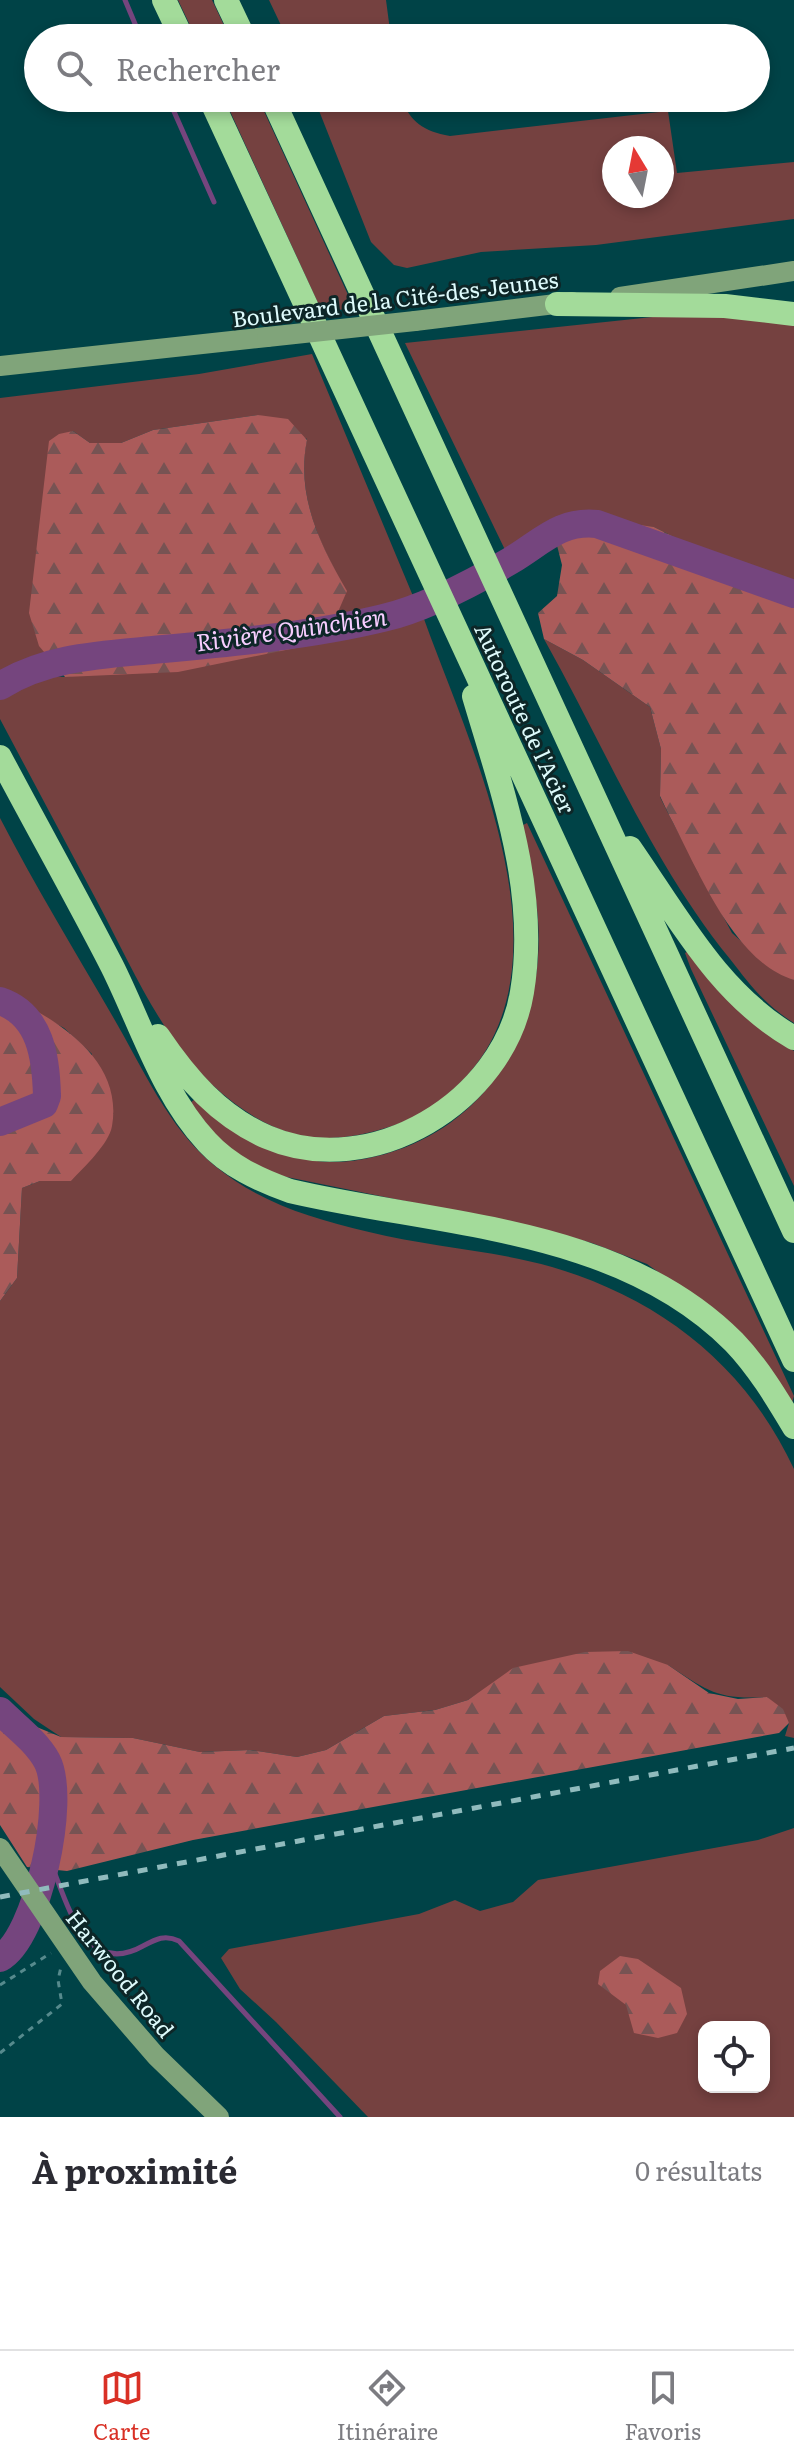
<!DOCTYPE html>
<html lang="fr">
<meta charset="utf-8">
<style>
:root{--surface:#fff;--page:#f2f2f3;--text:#2b2b33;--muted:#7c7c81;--line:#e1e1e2;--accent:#d93025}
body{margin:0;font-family:Literata,serif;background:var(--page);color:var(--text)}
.controls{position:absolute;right:24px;bottom:24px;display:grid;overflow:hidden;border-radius:16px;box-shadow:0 4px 12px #0003}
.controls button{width:72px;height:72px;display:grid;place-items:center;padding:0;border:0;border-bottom:2px solid var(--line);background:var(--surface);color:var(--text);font:40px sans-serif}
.compass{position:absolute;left:602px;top:136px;width:72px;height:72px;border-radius:50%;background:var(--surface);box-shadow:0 4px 12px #0003;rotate:350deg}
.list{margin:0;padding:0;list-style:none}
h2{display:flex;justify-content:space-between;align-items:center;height:104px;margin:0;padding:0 32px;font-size:34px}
h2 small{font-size:26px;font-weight:400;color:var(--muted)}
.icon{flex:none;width:44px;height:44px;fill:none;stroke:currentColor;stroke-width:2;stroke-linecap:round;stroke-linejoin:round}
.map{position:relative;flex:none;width:794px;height:2117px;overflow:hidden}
.search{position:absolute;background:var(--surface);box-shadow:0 4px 12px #0003;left:24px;right:24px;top:24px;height:88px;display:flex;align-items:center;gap:20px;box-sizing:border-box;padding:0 28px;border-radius:44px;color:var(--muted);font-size:30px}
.sheet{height:232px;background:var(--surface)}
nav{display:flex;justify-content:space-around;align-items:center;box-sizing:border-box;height:112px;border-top:2px solid var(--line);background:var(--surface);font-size:22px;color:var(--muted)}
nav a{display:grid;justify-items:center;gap:4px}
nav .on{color:var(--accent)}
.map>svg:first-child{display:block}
</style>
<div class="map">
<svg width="794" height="2117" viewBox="0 0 794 2117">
<defs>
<pattern id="forest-firs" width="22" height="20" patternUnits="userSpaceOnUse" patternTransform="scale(2)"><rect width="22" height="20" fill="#ab5b5a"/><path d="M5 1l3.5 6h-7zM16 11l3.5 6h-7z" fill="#775353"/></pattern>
</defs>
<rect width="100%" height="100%" fill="#004347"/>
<path fill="#754140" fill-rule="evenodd" d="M 178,0 L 212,0 L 230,38 L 196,38 Z
M 269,0 L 386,0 L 391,38 L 287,38 Z
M 224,98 L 258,98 L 354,308 L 322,312 Z
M 314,98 L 400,98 C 412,123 423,131 450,136 L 668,111 L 677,173 L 794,162 L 794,219 L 596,245 L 481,252 L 407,268 L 394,265 L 371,242 ZM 614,148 L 662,148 L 662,196 L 614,196 Z
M 794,302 L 794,589 L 722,561 L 654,527 L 551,522 L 508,556 L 405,343 Z
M 312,354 L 413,596 L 390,608 L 335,617 L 346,591 C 319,543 296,495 307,439 L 258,415 L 153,430 L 121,443 L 90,443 L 73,431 L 39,645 L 51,660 L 0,681 L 0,398 L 199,374 Z
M 424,619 C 470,747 577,963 462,1081 C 442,1101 420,1118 392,1126 C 330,1146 288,1143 234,1103 C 168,1054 136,975 99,905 C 66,843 33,781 0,719 L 0,696 C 19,680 40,674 65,677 L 325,642 Z
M 544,639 L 583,660 L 650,707 L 661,749 L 660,797 L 669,815 L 732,933 L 761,959 L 794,980 L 794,1023 C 765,1005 751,986 730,959 C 652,863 604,746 544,639 Z
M 0,818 C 35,886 75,951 113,1017 C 143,1068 168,1128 215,1166 C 262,1204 311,1218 369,1232 C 429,1247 493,1250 552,1267 C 661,1299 746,1366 794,1469 L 794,1738 L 785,1736 L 789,1723 L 767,1697 C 717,1700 708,1691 668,1665 L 477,1694 L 468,1700 L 435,1710 L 384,1716 L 326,1750 L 297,1757 L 250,1750 L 200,1752 L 133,1738 L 61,1737 L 34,1719 L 0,1687 L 0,1301 L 17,1278 L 22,1188 L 40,1181 L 71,1181 L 92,1054 L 64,1028 L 0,993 Z
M 527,823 L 794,1396 L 792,1403 L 706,1306 L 647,1264 L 592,1243 L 537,1228 L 272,1174 L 224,1146 L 190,1103 L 195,1099 C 221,1113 275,1151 301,1158 C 336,1168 381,1158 413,1144 C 505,1104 548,1006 537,909 C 534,881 527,853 521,826 Z
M 690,950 L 770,1035 L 794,1051 L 794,1186 L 691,969 L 685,953 Z
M 794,1828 L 794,2117 L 368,2117 L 276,2022 L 240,1989 L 221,1958 L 229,1949 L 419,1914 L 455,1900 L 480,1911 L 513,1902 L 538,1880 L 758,1840 ZM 704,2027 L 764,2027 L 764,2087 L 704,2087 Z"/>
<path fill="url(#forest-firs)" d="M 258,415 L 288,419 L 307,440 C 296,495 319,543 347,591 L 325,642 L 178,672 L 65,677 L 39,646 L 29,613 L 49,441 L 59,434 L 73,431 L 90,443 L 121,443 L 153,430 Z
M 590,518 L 654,527 L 722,561 L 794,589 L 794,980 C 733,962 697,867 669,815 L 660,796 L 661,749 L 650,707 L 583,660 L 544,639 L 538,613 L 557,596 L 562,565 L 551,522 Z
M 0,993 C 53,1016 124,1058 112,1126 C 109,1144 84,1167 71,1181 L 40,1181 L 22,1188 L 17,1278 L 0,1301 Z
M 628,1651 L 668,1665 L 709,1693 L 738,1699 L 767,1697 L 783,1709 L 789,1723 L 779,1733 L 193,1840 L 67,1871 L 27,1867 L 0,1825 L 0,1712 L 61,1737 L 133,1738 L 200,1752 L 250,1750 L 297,1757 L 326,1750 L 384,1716 L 435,1710 L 468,1700 L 513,1668 L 585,1652 Z
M 620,1956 L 638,1959 L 681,1988 L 687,2014 L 677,2033 L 658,2038 L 634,2033 L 626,2005 L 598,1984 L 600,1971 Z"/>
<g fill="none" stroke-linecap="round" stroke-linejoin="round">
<path stroke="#75457e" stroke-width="5" d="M 125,0 L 141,38
M 168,98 L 214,202
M 47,1854 C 66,1896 82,1980 143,1946 C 156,1939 165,1934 179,1941 L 340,2117"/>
<path stroke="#75457e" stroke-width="28" d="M 0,686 C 47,657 99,655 153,650 C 228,643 309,636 383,618 C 423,609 474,582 510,561 C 541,543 559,520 597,524 L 794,594
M 0,1001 C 41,1015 46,1058 47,1096 L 44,1104 L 0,1122
M 0,1711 C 16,1727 36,1741 47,1761 C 67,1799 37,1938 0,1958"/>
<path stroke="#568a8d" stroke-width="3" stroke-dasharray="6 6" stroke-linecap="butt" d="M 0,1985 L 51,1953
M 0,2053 L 62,2004 L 58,1980 L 61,1967"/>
<path stroke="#80a47a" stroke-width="20" d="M 620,297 L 794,271
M 415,321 L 572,302
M 0,366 L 267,337
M 0,1848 L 92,1982 L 156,2056 L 219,2117"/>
<path stroke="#a3db9a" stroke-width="24" d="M 164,0 L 182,38
M 226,0 L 244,38
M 210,98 L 794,1360
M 272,98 L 794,1231
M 557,304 L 725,306 L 794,314
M 0,757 C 37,827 76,896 112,966 C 141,1024 162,1094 207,1142 C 229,1166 259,1180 290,1191 C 439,1226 619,1226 734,1342 C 758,1367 776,1397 794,1427
M 630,848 C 678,917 719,995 794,1038
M 158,1036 C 187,1079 219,1116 267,1137 C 371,1182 504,1102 522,992 C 539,891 502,791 474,696"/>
<path stroke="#90bbbd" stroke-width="5" stroke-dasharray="10 10" stroke-linecap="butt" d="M 0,1897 L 794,1748"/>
<path stroke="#80a47a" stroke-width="20" d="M 267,337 L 415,321"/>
</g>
<g text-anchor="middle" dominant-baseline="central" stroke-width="6" stroke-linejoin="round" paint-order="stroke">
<g font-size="22" fill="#defbfc" stroke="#0d2627">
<text transform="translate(395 298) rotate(-7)">Boulevard de la Cité-des-Jeunes</text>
<text transform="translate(526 718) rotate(65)">Autoroute de l'Acier</text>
<text transform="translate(121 1973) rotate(51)">Harwood Road</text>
</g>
<g font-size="24" font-style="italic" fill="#f7cdff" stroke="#0d2627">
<text transform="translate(291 628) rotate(-8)">Rivière Quinchien</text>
</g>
</g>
</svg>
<div class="controls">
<button><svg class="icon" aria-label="locate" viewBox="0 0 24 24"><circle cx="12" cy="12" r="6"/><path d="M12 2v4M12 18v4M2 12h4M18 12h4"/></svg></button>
</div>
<svg class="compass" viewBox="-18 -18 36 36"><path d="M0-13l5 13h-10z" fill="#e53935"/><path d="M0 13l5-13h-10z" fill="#7c7c81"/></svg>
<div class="search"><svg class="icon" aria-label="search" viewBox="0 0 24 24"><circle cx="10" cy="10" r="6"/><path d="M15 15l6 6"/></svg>Rechercher</div>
</div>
<section class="sheet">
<h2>À proximité<small>0 résultats</small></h2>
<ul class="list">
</ul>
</section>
<nav>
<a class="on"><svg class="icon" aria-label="map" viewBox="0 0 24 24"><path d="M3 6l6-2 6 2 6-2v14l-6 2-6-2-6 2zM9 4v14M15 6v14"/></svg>Carte</a>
<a><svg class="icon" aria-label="directions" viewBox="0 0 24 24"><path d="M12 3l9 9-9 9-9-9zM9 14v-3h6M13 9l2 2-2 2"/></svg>Itinéraire</a>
<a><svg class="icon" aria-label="saved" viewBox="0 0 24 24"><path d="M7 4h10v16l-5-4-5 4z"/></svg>Favoris</a>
</nav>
